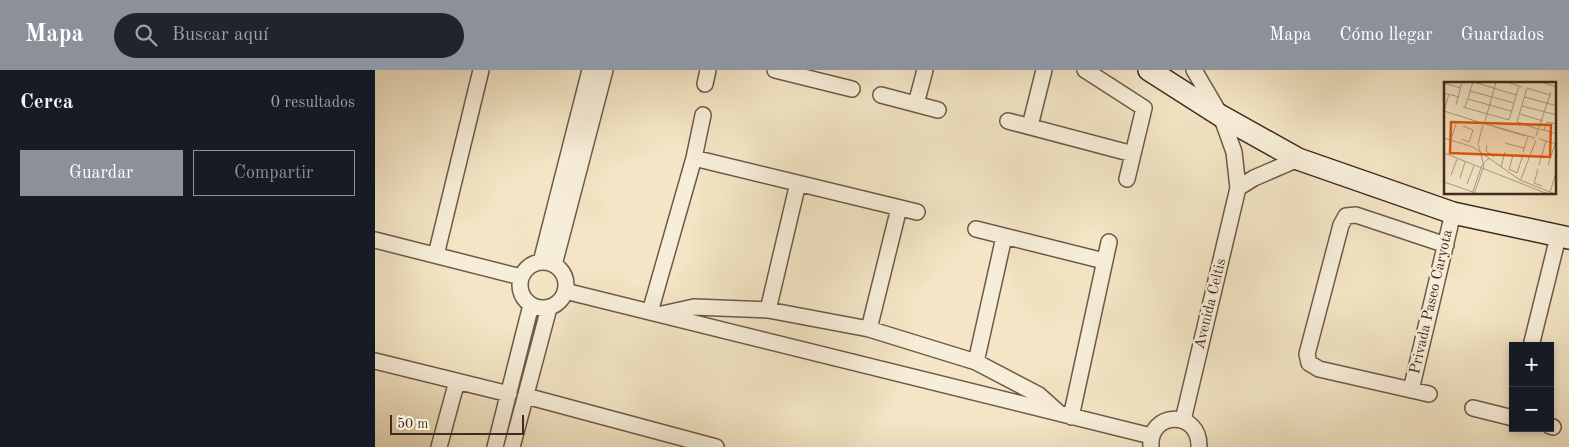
<!DOCTYPE html>
<html lang="es">
<meta charset="utf-8">
<style>
:root{--surface:#171b24;--page:#20242c;--text:#f1f3f6;--muted:#9ea1a6;--line:#363941;--accent:#8c9099}
body{margin:0;font-family:"Old Standard TT",serif;background:var(--page);color:var(--text)}
.controls{position:absolute;right:15px;bottom:15px;display:grid;overflow:hidden;border-radius:0px;box-shadow:0 2px 8px #0003}
.controls button{width:45px;height:45px;display:grid;place-items:center;padding:0;border:0;border-bottom:1px solid var(--line);background:var(--surface);color:var(--text);font:25px sans-serif}
.scale{position:absolute;left:15px;bottom:12px;width:134px;box-sizing:border-box;padding-left:5px;border:2px solid #422b1e;border-top:0;font-size:14px;line-height:18px;white-space:nowrap;color:#422b1e;-webkit-text-stroke:4px #f7eed9;paint-order:stroke}
.list{margin:0;padding:0;list-style:none}
h2{display:flex;justify-content:space-between;align-items:center;height:65px;margin:0;padding:0 20px;font-size:21px}
h2 small{font-size:16px;font-weight:400;color:var(--muted)}
.actions{display:flex;gap:10px;padding:15px 20px}
.actions a{flex:1;padding:11px 0;border:1px solid var(--accent);border-radius:0px;text-align:center;font-size:18px;color:var(--accent)}
.actions .main{background:var(--accent);color:#fff}
.icon{flex:none;width:28px;height:28px;fill:none;stroke:currentColor;stroke-width:2;stroke-linecap:round;stroke-linejoin:round}
.map{position:relative;flex:none;width:1194px;height:377px;overflow:hidden}
header{display:flex;align-items:center;gap:30px;box-sizing:border-box;height:70px;padding:0 25px;background:var(--accent);color:#fff}
header strong{font-size:24px}
nav{display:flex;gap:28px;margin-inline-start:auto;font-size:18px}
.search{width:350px;height:45px;background:var(--page);display:flex;align-items:center;gap:12px;box-sizing:border-box;padding:0 18px;border-radius:28px;color:var(--muted);font-size:19px}
main{display:flex}
aside{flex:1;background:var(--surface)}
.map>svg:first-child{display:block}
</style>
<header>
<strong>Mapa</strong>
<div class="search"><svg class="icon" aria-label="search" viewBox="0 0 24 24"><circle cx="10" cy="10" r="6"/><path d="M15 15l6 6"/></svg>Buscar aquí</div>
<nav><a>Mapa</a><a>Cómo llegar</a><a>Guardados</a></nav>
</header>
<main>
<aside>
<h2>Cerca<small>0 resultados</small></h2>
<ul class="list">
</ul>
<div class="actions"><a class="main">Guardar</a><a>Compartir</a></div>
</aside>
<div class="map">
<svg width="1194" height="377" viewBox="0 0 1194 377">
<rect width="100%" height="100%" fill="#f3e5c5"/>
<filter id="stains"><feTurbulence type="fractalNoise" baseFrequency=".004" numOctaves="4"/><feColorMatrix values="0 0 0 0 .2 0 0 0 0 .09 0 0 0 0 .02 0 0 0 .5 -.17"/></filter>
<radialGradient id="worn" r=".72"><stop offset=".6" stop-color="#630" stop-opacity="0"/><stop offset="1" stop-color="#630" stop-opacity=".3"/></radialGradient>
<g fill="none" stroke-linecap="round" stroke-linejoin="round">
<g stroke="#6e5a48" stroke-width="18">
<path id="street" d="M 400,0 L 477,19
M 710,0 L 769,38 L 752,109
M 330,14 L 333,0
M 506,25 L 563,40
M 541,34 L 550,0
M 633,51 L 758,84
M 655,56 L 669,0
M 319,88 L 542,142
M 863,118 L 879,108 L 923,89
M 601,159 L 729,191
M 0,170 L 146,207
M 61,185 L 106,0
M 166,192 L 215,0
M145 215a23 23 0 1 1 46 0a23 23 0 1 1-46 0Z
M 179,195 L 230,0
M 190,221 L 776,366
M 393,240 L 423,113
M 275,242 L 319,88 L 328,45
M 287,244 L 319,237 L 393,240 L 494,259 L 601,292 L 664,325 L 684,343
M 494,259 L 524,138
M 1156,276 L 1183,167
M 0,291 L 134,324
M 601,292 L 629,167
M 1036,320 L 1078,143
M 1054,324 L 944,299 L 934,293 L 932,284 L 966,155 L 971,146 L 981,145 L 1071,175
M 151,326 L 341,377
M 1098,338 L 1138,348
M 696,347 L 734,172
M 808,350 L 863,118 L 859,82 L 846,46 L 819,0
M 1175,356 L 1178,357
M 64,377 L 82,311
M 120,377 L 156,235
M 137,377 L 174,238
M 776,377 C 773,341 825,339 824,377"/>
</g>
<g stroke="#422b1e" stroke-width="24">
<path id="secondary" d="M 774,0 L 846,46 L 923,89 L 1078,143 L 1194,168"/>
</g>
<use href="#street" stroke="#f7eed9" stroke-width="15"/>
<use href="#secondary" stroke="#f7eed9" stroke-width="21"/>
</g>
<g text-anchor="middle" dominant-baseline="central" stroke-width="4.5" stroke-linejoin="round" paint-order="stroke">
<g font-size="15" fill="#422b1e" stroke="#f7eed9">
<text transform="translate(1057 232) rotate(-77)">Privada Paseo Caryota</text>
<text transform="translate(836 234) rotate(-76)">Avenida Celtis</text>
</g>
</g>
<g transform="translate(1069 12)">
<rect width="112" height="112" fill="#f3e5c5"/>
<path fill="none" stroke="#ac9b82" stroke-width="1" d="M 30,0 L 72,13M 63,0 L 78,5M 97,0 L 113,5M 0,1 L 17,6M 83,6 L 106,13M 26,9 L 70,21M 0,11 L 15,15M 81,15 L 113,24M 24,17 L 67,29M 12,23 L 18,0M 78,24 L 113,33M 19,25 L 65,38 L 75,4M 21,25 L 29,0M 0,29 L 38,41M 0,29 L 5,12M 76,32 L 99,39M 41,39 L 52,0M 73,40 L 83,6M 73,40 L 94,47M 42,42 L 91,56M 51,45 L 81,54M 96,47 L 113,52M 100,48 L 103,40 L 113,42M 92,54 L 107,10M 0,56 L 29,65 L 76,98 L 111,112M 7,57 L 12,42M 17,57 L 25,60 L 29,48 L 19,44M 95,57 L 113,62M 61,61 L 80,66M 43,63 L 42,69 L 50,75M 79,70 L 84,54M 0,71 L 104,112M 95,83 L 102,59M 104,83 L 111,62M 57,85 L 61,70M 65,87 L 73,91 L 79,73M 94,87 L 90,101 L 98,104M 65,88 L 69,73M 7,93 L 13,77M 16,96 L 21,80M 77,97 L 92,58M 0,100 L 29,110M 23,102 L 30,84M 106,110 L 111,94M 28,112 L 38,83 L 45,76M 30,112 L 40,84 L 34,62 L 39,43"/>
<path fill="#e0570d" fill-opacity="0.15" stroke="#e0570d" stroke-width="2.5" d="M 7,40 L 107,43 L 106,75 L 6,71 Z"/>
<rect width="112" height="112" fill="none" stroke="#422b1e" stroke-width="2.5"/>
</g>
<rect width="100%" height="100%" filter="url(#stains)"/>
<rect width="100%" height="100%" fill="url(#worn)"/>
</svg>
<div class="controls">
<button>+</button>
<button>−</button>
</div>
<div class="scale">50 m</div>
</div>
</main>
